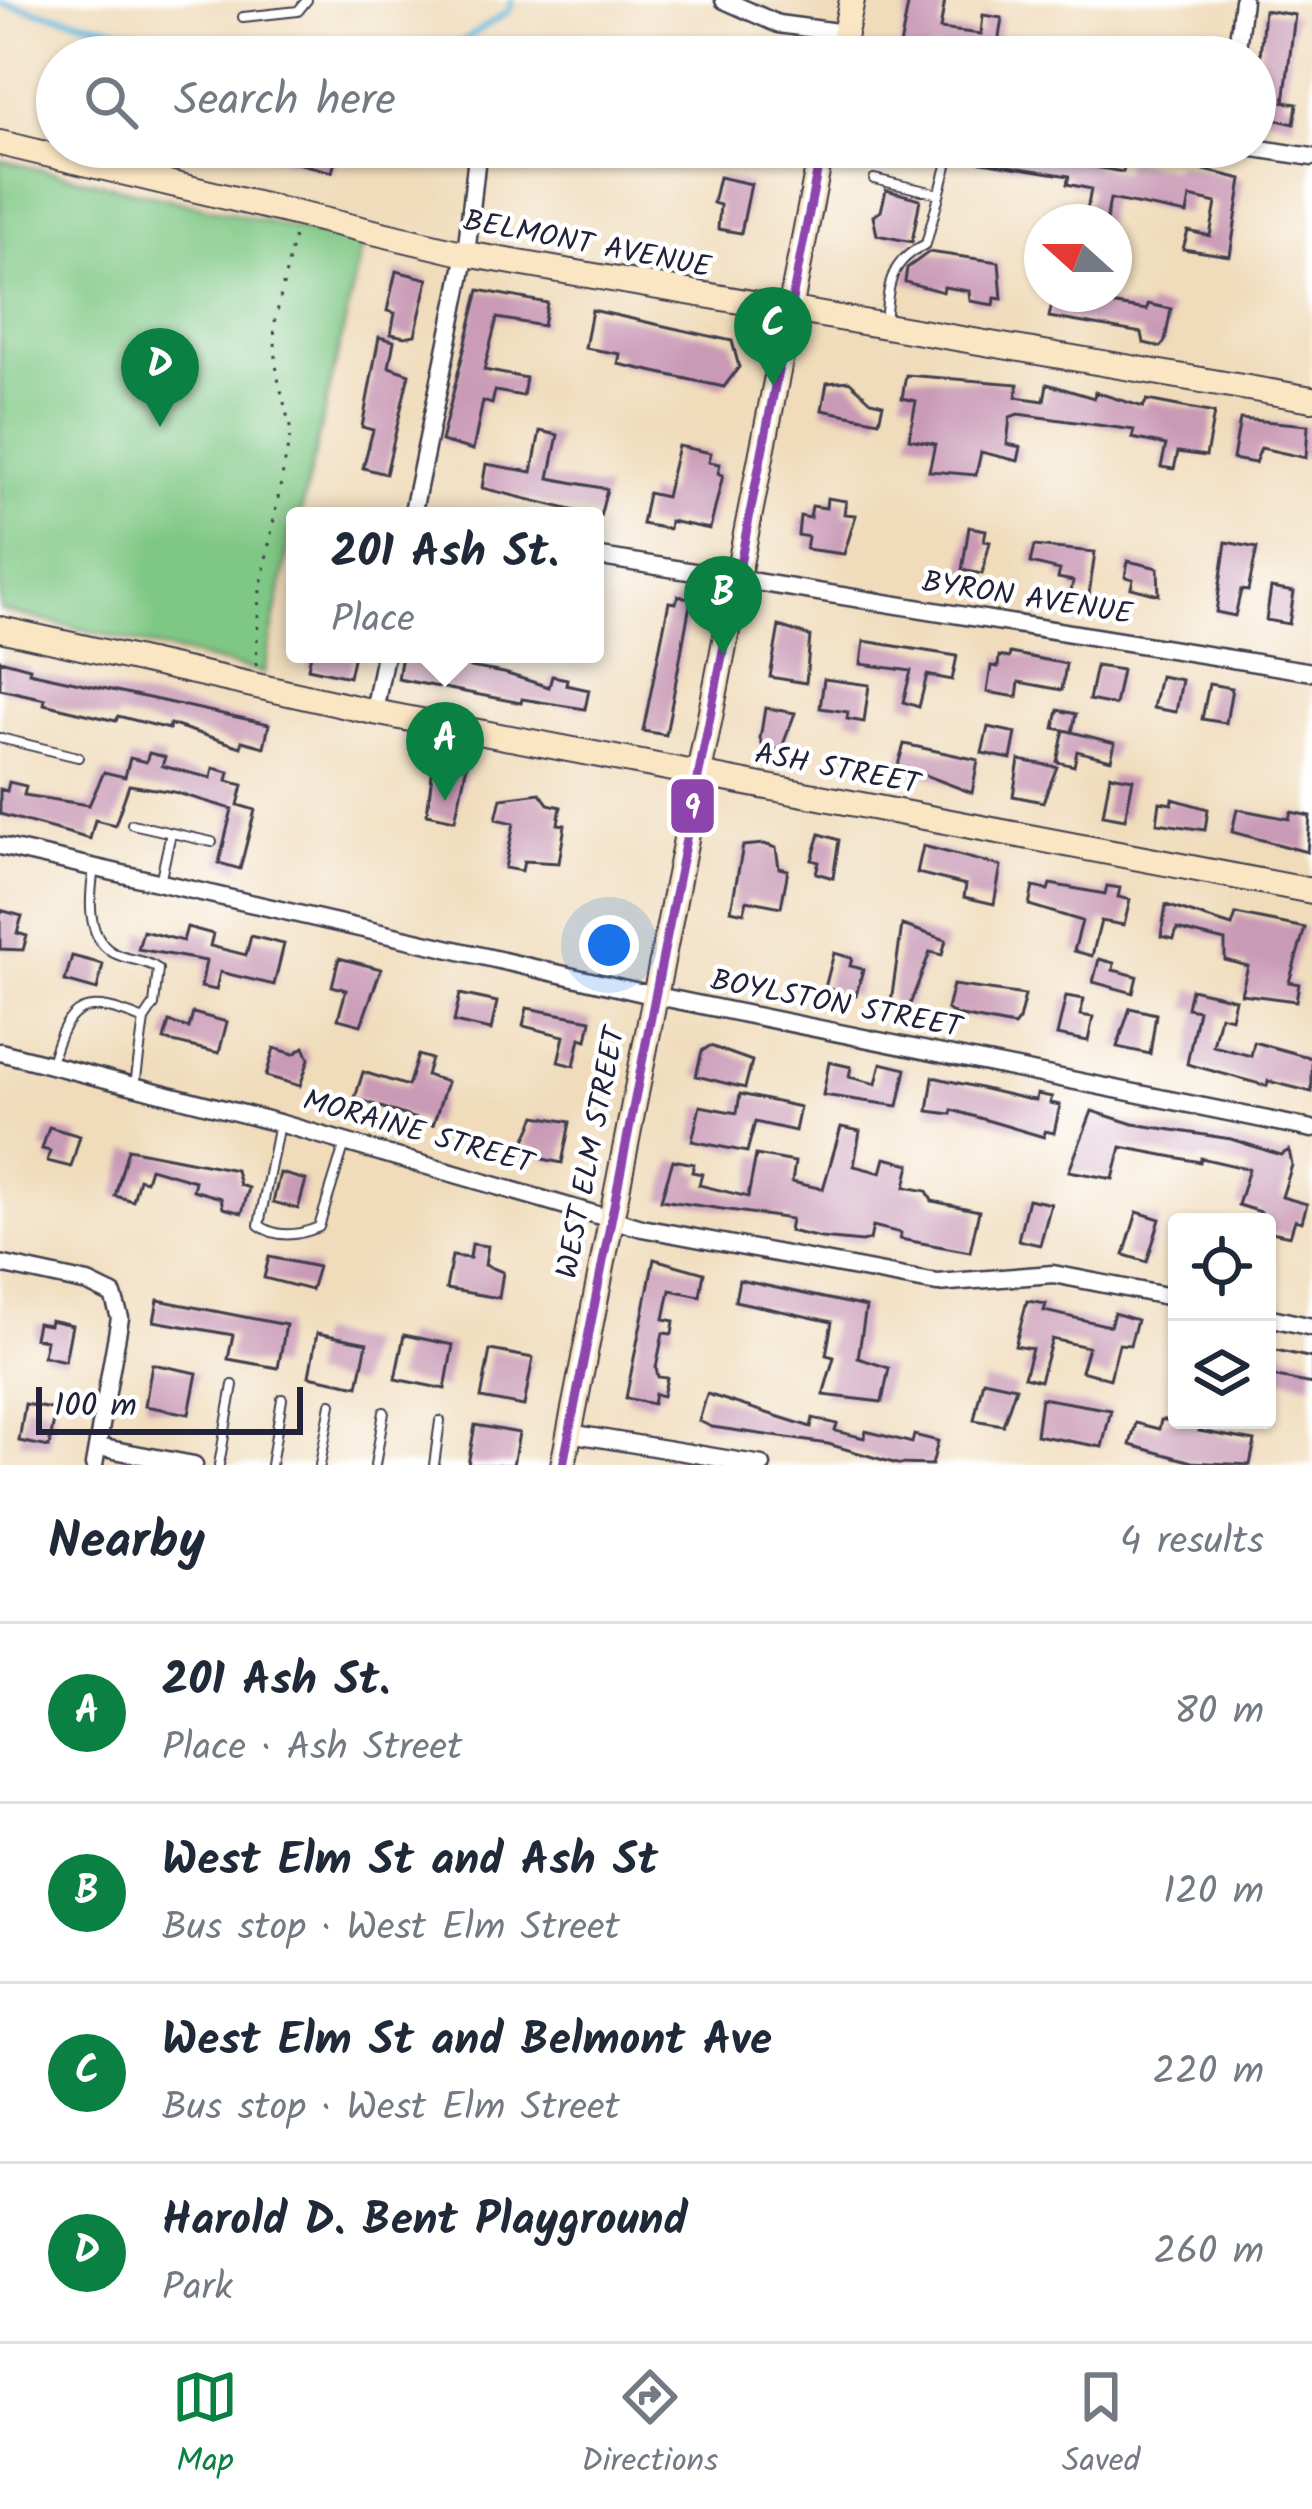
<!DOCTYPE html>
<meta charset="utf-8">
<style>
:root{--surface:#fff;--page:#f6f6f7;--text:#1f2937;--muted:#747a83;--line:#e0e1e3;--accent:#0b8043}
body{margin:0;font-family:Kalam,sans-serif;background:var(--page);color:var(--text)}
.controls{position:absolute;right:36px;bottom:36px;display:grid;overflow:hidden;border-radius:12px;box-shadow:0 3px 9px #0004}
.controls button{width:108px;height:108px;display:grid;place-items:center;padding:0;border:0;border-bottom:3px solid var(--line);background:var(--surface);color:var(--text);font:60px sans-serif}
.compass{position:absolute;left:1024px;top:204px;width:108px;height:108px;border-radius:50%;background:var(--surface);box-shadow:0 3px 9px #0004;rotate:291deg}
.scale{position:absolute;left:36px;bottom:30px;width:267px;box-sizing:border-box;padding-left:12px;border:6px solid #22223b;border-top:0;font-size:33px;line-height:42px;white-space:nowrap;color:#22223b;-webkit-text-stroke:9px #fff;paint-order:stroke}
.you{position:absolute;left:609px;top:945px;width:42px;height:42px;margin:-30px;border:9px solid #fff;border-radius:50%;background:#1a73e8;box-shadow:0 0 0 18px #1a73e833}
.badge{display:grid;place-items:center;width:78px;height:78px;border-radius:50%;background:var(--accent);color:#fff;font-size:39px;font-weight:700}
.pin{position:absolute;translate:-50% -99px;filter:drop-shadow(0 3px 6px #0008)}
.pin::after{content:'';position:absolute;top:63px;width:42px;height:36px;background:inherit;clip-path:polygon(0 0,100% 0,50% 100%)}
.popup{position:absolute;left:286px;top:507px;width:318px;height:156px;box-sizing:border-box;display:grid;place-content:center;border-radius:12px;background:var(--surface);filter:drop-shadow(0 3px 9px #0005);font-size:39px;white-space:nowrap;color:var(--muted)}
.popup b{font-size:45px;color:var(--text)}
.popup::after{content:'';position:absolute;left:50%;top:100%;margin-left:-24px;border:24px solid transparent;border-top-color:var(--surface)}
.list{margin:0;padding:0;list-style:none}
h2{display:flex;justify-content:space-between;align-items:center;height:156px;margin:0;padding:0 48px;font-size:51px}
h2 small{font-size:39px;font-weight:400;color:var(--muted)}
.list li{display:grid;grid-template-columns:78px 1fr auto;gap:36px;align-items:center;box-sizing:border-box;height:180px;padding:0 48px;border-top:3px solid var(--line)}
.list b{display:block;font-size:45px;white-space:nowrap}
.list p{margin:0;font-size:39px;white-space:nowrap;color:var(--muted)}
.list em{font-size:39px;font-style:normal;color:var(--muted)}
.icon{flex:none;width:66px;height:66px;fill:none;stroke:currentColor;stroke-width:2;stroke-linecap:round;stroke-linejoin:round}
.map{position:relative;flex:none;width:1312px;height:1465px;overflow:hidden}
.search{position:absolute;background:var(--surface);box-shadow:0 3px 9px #0004;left:36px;right:36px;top:36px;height:132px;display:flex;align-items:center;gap:30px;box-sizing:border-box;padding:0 42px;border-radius:66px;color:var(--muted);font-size:45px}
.sheet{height:876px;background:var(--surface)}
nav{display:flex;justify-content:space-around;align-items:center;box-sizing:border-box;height:168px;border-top:3px solid var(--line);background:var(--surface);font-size:33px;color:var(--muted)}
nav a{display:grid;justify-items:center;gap:6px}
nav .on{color:var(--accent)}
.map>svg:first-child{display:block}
</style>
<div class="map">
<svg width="1312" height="1465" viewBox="0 0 1312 1465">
<rect width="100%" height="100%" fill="#fff"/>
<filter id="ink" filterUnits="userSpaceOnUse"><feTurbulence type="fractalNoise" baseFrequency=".00833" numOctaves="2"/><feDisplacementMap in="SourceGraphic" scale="24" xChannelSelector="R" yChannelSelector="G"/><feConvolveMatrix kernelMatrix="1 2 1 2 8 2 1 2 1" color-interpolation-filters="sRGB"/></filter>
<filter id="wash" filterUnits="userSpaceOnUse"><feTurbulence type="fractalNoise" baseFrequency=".004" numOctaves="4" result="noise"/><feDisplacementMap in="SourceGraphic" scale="48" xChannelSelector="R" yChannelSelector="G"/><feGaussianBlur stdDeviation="2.7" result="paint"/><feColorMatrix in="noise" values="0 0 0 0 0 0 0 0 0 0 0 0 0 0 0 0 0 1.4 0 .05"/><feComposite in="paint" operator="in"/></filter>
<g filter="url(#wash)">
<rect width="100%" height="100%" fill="#f0dcbb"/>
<path fill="#7fc784" stroke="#507460" stroke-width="3" d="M 0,160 L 363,244 L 300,516 L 295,516 L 264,673 L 0,610 Z"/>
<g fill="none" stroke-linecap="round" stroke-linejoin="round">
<path stroke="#5fb8dc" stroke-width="6" d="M 0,3 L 248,57
M 438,57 L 509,11 L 512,0"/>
</g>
<g id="blocks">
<path fill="#c99ab5" d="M 909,0 L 945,0 L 940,29 L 981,34 L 983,15 L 1002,18 L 996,57 L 931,48 L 930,57 L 898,57 Z
M 1264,10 L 1295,15 L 1284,102 L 1297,104 L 1294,124 L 1255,115 Z
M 254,147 L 339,147 L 332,172 L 254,152 Z
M 978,147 L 1073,156 L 1074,151 L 1097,156 L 1095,167 L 1123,172 L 1126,159 L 1174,169 L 1175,163 L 1242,179 L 1230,256 L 1183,249 L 1188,231 L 1210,236 L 1216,203 L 1190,197 L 1187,214 L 1110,199 L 1106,222 L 1085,222 L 1091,189 L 1067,184 L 1069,176 L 976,161 Z
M 719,177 L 751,184 L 741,233 L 718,229 L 720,205 L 713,203 Z
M 886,190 L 920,199 L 912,242 L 877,235 L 873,216 L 881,211 Z
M 929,252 L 999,262 L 1002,299 L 995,298 L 994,305 L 970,301 L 969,291 L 944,287 L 943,292 L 905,282 L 907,268 Z
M 396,271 L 428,279 L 415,335 L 405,337 L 391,334 L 395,313 L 387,311 Z
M 479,290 L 547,303 L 543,326 L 497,318 L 484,370 L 526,378 L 523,396 L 495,391 L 492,404 L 483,401 L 473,450 L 441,441 Z
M 1054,295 L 1147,310 L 1148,304 L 1171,309 L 1165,341 L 1161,347 L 1144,343 L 1142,333 L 1049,317 Z
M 592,310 L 732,341 L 739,367 L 724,387 L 618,364 L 620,354 L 585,348 Z
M 379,337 L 394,341 L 389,367 L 409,374 L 386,474 L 363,468 L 373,430 L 362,427 Z
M 906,375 L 1018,384 L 1016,397 L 1044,401 L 1047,384 L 1094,398 L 1095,392 L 1143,407 L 1147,400 L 1214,413 L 1206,456 L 1178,452 L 1174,469 L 1161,467 L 1166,445 L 1132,438 L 1134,430 L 1018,414 L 1010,417 L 1007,444 L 1021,447 L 1018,461 L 981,452 L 976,475 L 929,471 L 935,444 L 909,439 L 916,401 L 902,398 Z
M 849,381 L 871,401 L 883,404 L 879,421 L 822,410 L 827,383 Z
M 1240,419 L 1308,425 L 1306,458 L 1261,448 L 1255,463 L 1233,459 Z
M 540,431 L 558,435 L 549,478 L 607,489 L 600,517 L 482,488 L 486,464 L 532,472 Z
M 678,446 L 711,453 L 709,462 L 720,464 L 718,474 L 723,475 L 710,529 L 670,521 L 669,529 L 642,524 L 648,493 L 666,497 Z
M 827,498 L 846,501 L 844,514 L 856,515 L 844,554 L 806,549 L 808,537 L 798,535 L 800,516 L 810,518 L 812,506 L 826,508 Z
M 969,527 L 986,530 L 984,541 L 990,542 L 982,574 L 962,570 Z
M 1226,542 L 1257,548 L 1248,591 L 1241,590 L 1235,616 L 1216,612 Z
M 1034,546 L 1095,552 L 1089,595 L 1071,592 L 1073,581 L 1058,578 L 1060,570 L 1030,563 Z
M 1128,561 L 1158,568 L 1159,595 L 1131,588 L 1133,579 L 1125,577 Z
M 1271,588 L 1294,592 L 1289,624 L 1266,620 Z
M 678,596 L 691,599 L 666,735 L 643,731 L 669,602 L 676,603 Z
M 779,626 L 810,636 L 806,683 L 770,677 Z
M 864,641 L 957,656 L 952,680 L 927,675 L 919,707 L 903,702 L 911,671 L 861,664 Z
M 1010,653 L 1066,664 L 1062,690 L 1019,682 L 1017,697 L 987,692 L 991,666 L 998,667 L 999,656 L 1009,658 Z
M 311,654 L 354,654 L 349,677 L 308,668 Z
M 402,655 L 504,673 L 549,687 L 552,676 L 567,679 L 566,685 L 589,690 L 585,709 L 522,699 L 521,703 L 398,679 Z
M 0,660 L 30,668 L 29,672 L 269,724 L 264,747 L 242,741 L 241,747 L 170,724 L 169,729 L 118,716 L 116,721 L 44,704 L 45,699 L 0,689 Z
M 1096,666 L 1122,670 L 1115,705 L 1089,700 Z
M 1160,676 L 1182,680 L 1176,712 L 1153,708 Z
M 824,679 L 869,685 L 864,722 L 847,719 L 848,712 L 820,708 Z
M 1209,684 L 1232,688 L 1226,723 L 1202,719 Z
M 765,708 L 795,713 L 781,750 L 763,747 L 760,739 Z
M 1058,710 L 1076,714 L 1072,732 L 1064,730 L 1115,743 L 1111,760 L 1077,751 L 1074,766 L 1057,762 L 1064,730 L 1054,728 Z
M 988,727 L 1016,733 L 1011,759 L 982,753 Z
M 904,744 L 978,760 L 972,793 L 912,770 L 910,775 L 896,772 Z
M 149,753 L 165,757 L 162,766 L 211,778 L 213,768 L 229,772 L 227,781 L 243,785 L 238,805 L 255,810 L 240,869 L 219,863 L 232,809 L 174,792 L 129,785 L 115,825 L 95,820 L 90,839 L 0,814 L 0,789 L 7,791 L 9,782 L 26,786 L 24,795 L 89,805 L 104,772 L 125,777 L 130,758 L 146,762 Z
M 434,758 L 467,765 L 455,820 L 427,814 Z
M 1019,760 L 1057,767 L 1043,802 L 1013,796 Z
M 1110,775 L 1133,779 L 1125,819 L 1103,815 Z
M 540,793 L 548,804 L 561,807 L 558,824 L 565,825 L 559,863 L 524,861 L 522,871 L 505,868 L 514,823 L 496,819 L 501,798 Z
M 1173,799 L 1208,809 L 1205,830 L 1157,823 L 1160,802 L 1172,804 Z
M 1237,809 L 1289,819 L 1291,812 L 1310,816 L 1307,852 L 1232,832 Z
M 820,834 L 839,840 L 833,878 L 816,873 L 819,862 L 812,860 Z
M 764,844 L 776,848 L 779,868 L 788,870 L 781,907 L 747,900 L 744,913 L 731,910 L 743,846 Z
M 923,846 L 1001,866 L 994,904 L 964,897 L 966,885 L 917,873 Z
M 1050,884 L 1105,894 L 1107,886 L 1120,888 L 1118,897 L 1130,900 L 1124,925 L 1101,921 L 1092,956 L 1074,951 L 1082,921 L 1029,905 L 1033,887 L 1048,890 Z
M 1166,905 L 1232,926 L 1236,914 L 1305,928 L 1289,982 L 1299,984 L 1296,1001 L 1241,994 L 1248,966 L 1225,960 L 1225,941 L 1177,929 L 1174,939 L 1161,936 Z
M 0,910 L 22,916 L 17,933 L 27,936 L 23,950 L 0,949 Z
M 902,925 L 946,940 L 942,955 L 930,952 L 909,1007 L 891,1002 Z
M 187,927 L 213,934 L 210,946 L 246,955 L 251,936 L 284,944 L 274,985 L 220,972 L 216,990 L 201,987 L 206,961 L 138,949 L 143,931 L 183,941 Z
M 834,953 L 852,958 L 850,966 L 863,969 L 856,996 L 825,988 Z
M 72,956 L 103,964 L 97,990 L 65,981 Z
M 339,958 L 381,969 L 361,1025 L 338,1019 L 346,990 L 332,986 Z
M 1099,959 L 1114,963 L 1113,970 L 1137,976 L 1133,993 L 1093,982 Z
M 953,985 L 1025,995 L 1019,1020 L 1014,1026 L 956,1015 L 947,1009 Z
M 1191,989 L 1235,999 L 1231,1018 L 1220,1015 L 1213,1046 L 1251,1056 L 1254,1042 L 1312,1058 L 1312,1092 L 1268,1081 L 1267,1086 L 1187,1064 L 1198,1010 L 1187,1008 Z
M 460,994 L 497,1002 L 491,1030 L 454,1022 Z
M 1066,996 L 1084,999 L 1080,1015 L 1093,1017 L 1088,1041 L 1057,1035 Z
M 527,1008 L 591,1020 L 587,1040 L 580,1038 L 574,1066 L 558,1062 L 564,1036 L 523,1026 Z
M 1130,1008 L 1156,1014 L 1150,1054 L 1117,1047 Z
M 193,1013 L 227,1022 L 219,1053 L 164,1040 L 169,1022 L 189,1028 Z
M 710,1046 L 752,1061 L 745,1088 L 696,1076 L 702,1051 Z
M 304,1047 L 309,1059 L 300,1086 L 266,1076 L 274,1048 L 294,1054 Z
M 418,1055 L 431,1059 L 426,1075 L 447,1082 L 433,1125 L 355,1098 L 363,1072 L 408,1086 Z
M 829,1062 L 851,1067 L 849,1077 L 876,1084 L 881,1063 L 906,1069 L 898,1106 L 823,1095 Z
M 933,1077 L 1027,1099 L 1036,1100 L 1037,1094 L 1052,1097 L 1050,1103 L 1060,1105 L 1054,1133 L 1045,1131 L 1044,1137 L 952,1110 L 951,1114 L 928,1111 Z
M 740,1094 L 800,1107 L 795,1131 L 755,1122 L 747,1152 L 692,1141 L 700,1106 L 737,1113 Z
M 1092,1111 L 1133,1124 L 1231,1139 L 1281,1155 L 1289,1150 L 1292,1165 L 1282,1197 L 1307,1204 L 1302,1222 L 1295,1220 L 1290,1236 L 1267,1231 L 1267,1222 L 1258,1222 L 1261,1212 L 1238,1205 L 1249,1169 L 1201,1158 L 1200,1162 L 1121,1147 L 1113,1179 L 1069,1171 Z
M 536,1116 L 570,1122 L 562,1163 L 543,1159 L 544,1153 L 523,1145 Z
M 49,1127 L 80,1136 L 71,1167 L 47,1161 L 50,1151 L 42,1149 Z
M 841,1127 L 860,1131 L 854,1166 L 881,1173 L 885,1158 L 910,1164 L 905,1187 L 927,1191 L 932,1201 L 979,1211 L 970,1252 L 900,1239 L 901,1233 L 873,1226 L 870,1240 L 862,1242 L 821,1238 L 789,1231 L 791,1219 L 661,1200 L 673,1160 L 694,1164 L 692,1172 L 702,1174 L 699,1185 L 748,1197 L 756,1155 L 795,1162 L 792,1182 L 823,1189 Z
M 128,1149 L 236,1170 L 240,1185 L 249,1188 L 242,1213 L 223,1208 L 221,1198 L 193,1190 L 195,1181 L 150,1168 L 146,1181 L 139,1179 L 133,1201 L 115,1196 Z
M 280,1173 L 306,1180 L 298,1209 L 273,1202 Z
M 1028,1199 L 1051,1204 L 1040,1245 L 1018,1240 Z
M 1137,1212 L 1160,1219 L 1147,1262 L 1124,1255 Z
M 472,1244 L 488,1246 L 485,1265 L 503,1272 L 499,1298 L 446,1289 L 452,1256 L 470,1258 Z
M 269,1257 L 318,1267 L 311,1290 L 264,1278 Z
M 654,1259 L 704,1273 L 700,1296 L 670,1290 L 664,1319 L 674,1321 L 672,1334 L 663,1333 L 656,1368 L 658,1377 L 667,1378 L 663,1396 L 655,1394 L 653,1404 L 626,1398 Z
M 739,1280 L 866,1307 L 858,1358 L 889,1368 L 882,1402 L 823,1395 L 834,1357 L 826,1355 L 832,1322 L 735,1301 Z
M 158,1300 L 286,1325 L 278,1368 L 228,1359 L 233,1335 L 154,1321 Z
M 1027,1301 L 1046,1304 L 1044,1311 L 1110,1326 L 1114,1313 L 1137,1320 L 1130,1345 L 1119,1344 L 1110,1379 L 1081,1371 L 1088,1347 L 1052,1339 L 1040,1381 L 1024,1377 L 1032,1349 L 1015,1346 Z
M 50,1320 L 72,1325 L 65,1361 L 43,1356 L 46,1340 L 34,1338 L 37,1323 L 49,1325 Z
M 317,1333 L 367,1343 L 358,1386 L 309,1376 Z
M 404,1335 L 453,1345 L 445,1389 L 395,1379 Z
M 1267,1348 L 1312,1358 L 1312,1384 L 1267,1375 Z
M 490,1350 L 533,1358 L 524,1406 L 481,1398 Z
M 152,1364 L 197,1373 L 189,1414 L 145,1406 Z
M 983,1380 L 1016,1387 L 1003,1425 L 974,1420 Z
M 707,1394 L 811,1427 L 813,1418 L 837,1424 L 835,1431 L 864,1438 L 866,1431 L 912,1443 L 914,1435 L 938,1441 L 932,1465 L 897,1464 L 828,1444 L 712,1427 L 699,1421 Z
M 1041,1398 L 1111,1410 L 1102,1447 L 1036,1435 Z
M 25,1404 L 56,1410 L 49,1447 L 19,1441 Z
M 1161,1420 L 1202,1420 L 1199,1431 L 1255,1441 L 1250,1465 L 1192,1462 L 1130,1445 L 1136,1423 L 1159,1429 Z
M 475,1425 L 519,1433 L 513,1465 L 468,1465 Z"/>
</g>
</g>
<g filter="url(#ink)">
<use href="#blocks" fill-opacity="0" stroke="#413e4e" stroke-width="3"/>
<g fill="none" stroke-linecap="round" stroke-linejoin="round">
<g stroke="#413e4e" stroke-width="12">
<path id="lane" d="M 243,17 L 298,11 L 307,0
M 874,179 L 939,194
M 885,322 C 889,283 889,262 926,244 L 952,147
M 0,738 L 78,757
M 132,824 L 212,842
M 94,868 C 90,894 85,936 112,952 C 126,961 144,958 158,969 L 154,1005 L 144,1020
M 160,882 L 171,833
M 51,1063 C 68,1001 86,996 144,1020 L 135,1085
M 279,1124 L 259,1225 C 277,1239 300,1235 319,1227 L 345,1143
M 219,1465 L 233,1385
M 271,1465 L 282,1399
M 320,1465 L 331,1404
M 375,1465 L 384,1412
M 434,1465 L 440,1421"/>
</g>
<g stroke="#413e4e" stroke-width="21">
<path id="street" d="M 724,0 L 778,24 L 845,33
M 1236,57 L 1243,0
M 1248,147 L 1312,157
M 412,516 L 466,254 L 478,147
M 595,556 L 1312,672
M 374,712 L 385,654
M 0,846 L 652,995 L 1312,1129
M 0,1052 L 279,1123 L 642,1228 L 937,1283 L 1053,1274 L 1177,1298
M 0,1264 L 88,1283 L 113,1295 L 120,1318 L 94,1465
M 1267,1317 L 1312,1327
M 569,1433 L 762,1465
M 98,1447 L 194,1465"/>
</g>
<g stroke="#413e4e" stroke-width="28">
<path id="secondary" d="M 840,57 L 852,0
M 0,143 L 466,254 L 1312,399
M 0,629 L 374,712 L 1312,891
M 563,1465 L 822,147"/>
</g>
<path stroke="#413e4e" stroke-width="3" stroke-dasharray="3 9" stroke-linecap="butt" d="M 256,665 L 259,596 L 291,431 L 277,374 L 274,326 L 295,232"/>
<use href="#lane" stroke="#fff" stroke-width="8"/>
<use href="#street" stroke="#fff" stroke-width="16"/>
<use href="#secondary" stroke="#fbe6c4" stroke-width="24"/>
<g stroke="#fff" stroke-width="18">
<path id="bus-1" d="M 563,1465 L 822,147"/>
</g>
<use href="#bus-1" stroke="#8e44ad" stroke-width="9"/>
</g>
</g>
<g text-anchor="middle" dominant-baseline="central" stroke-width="9" stroke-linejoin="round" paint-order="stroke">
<g font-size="30" fill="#22223b" stroke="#fff">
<text transform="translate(587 245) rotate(11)">BELMONT AVENUE</text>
<text transform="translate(1027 599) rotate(9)">BYRON AVENUE</text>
<text transform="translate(837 770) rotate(11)">ASH STREET</text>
<text transform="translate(836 1005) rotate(11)">BOYLSTON STREET</text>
<text transform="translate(418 1133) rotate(16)">MORAINE STREET</text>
<text transform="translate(592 1153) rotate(-79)">WEST ELM STREET</text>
</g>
</g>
<rect stroke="#fff" stroke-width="4.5" x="669" y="777" width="47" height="58" rx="12" fill="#8e44ad"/>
<g font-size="33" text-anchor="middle" font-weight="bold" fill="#fff">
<text x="692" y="818">9</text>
</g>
</svg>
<div class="controls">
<button><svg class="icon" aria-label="locate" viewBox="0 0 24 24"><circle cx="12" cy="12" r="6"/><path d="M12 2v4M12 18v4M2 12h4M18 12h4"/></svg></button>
<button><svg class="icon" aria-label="layers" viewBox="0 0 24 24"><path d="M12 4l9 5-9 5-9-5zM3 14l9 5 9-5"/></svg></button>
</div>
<svg class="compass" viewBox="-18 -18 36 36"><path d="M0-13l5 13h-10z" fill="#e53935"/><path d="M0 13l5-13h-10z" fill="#747a83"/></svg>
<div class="scale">100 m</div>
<div class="you"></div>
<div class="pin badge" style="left:445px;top:801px">A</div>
<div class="popup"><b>201 Ash St.</b>Place</div>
<div class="pin badge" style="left:723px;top:655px">B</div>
<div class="pin badge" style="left:773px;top:386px">C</div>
<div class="pin badge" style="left:160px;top:427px">D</div>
<div class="search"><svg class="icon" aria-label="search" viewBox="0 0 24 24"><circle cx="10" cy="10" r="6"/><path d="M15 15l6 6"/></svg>Search here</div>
</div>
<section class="sheet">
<h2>Nearby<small>4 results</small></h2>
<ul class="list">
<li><span class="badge">A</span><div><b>201 Ash St.</b><p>Place · Ash Street</p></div><em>80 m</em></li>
<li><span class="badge">B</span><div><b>West Elm St and Ash St</b><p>Bus stop · West Elm Street</p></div><em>120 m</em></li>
<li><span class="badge">C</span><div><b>West Elm St and Belmont Ave</b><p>Bus stop · West Elm Street</p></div><em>220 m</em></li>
<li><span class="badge">D</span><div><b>Harold D. Bent Playground</b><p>Park</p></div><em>260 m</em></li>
</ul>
</section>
<nav>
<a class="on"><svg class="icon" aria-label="map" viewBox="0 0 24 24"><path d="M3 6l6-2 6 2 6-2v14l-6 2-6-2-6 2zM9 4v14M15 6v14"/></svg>Map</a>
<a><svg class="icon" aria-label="directions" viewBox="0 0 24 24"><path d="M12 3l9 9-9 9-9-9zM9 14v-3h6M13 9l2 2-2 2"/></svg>Directions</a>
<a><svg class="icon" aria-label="saved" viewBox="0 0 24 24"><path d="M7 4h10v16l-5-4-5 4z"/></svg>Saved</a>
</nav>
